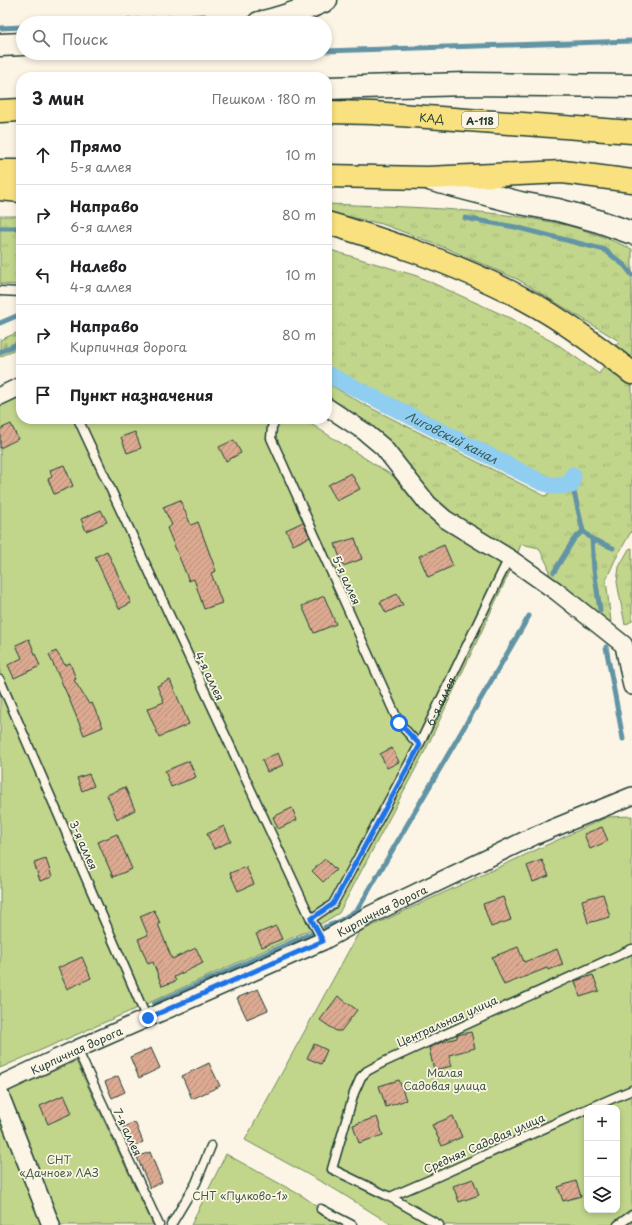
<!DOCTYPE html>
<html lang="ru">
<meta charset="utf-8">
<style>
:root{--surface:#fff;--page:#f6f6f6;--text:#202124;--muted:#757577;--line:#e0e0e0}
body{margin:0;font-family:"Playpen Sans",sans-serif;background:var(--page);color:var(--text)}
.controls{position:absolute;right:12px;bottom:12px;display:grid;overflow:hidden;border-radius:8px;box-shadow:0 2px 6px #0003}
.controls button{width:36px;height:36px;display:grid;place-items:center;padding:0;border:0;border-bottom:1px solid var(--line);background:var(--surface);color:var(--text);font:20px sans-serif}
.stop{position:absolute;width:12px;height:12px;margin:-9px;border:3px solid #1a73e8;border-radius:50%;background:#fff}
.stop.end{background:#1a73e8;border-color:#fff;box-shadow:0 1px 4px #0008}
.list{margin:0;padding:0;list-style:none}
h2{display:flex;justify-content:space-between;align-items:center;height:52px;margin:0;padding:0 16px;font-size:17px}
h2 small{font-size:13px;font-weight:400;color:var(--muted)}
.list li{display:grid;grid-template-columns:26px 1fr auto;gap:12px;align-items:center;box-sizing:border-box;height:60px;padding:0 16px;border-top:1px solid var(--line)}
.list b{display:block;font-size:15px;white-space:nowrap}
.list p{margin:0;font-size:13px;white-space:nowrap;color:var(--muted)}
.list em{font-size:13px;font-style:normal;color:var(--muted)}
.icon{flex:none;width:22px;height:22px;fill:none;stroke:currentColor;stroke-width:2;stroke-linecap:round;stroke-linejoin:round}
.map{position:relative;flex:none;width:632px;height:1225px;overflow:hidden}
.search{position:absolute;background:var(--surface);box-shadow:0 2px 6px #0003;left:16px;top:16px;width:316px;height:44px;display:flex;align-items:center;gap:10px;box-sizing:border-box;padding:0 14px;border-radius:22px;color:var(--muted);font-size:15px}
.panel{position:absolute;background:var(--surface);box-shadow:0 2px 6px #0003;left:16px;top:72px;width:316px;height:352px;border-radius:16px}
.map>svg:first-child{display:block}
</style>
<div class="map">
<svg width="632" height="1225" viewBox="0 0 632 1225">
<defs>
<pattern id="grass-tufts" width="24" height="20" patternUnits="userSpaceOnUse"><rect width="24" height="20" fill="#c1d58b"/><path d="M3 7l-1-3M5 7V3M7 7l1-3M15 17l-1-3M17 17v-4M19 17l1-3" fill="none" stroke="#a5b879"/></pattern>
<pattern id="forest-firs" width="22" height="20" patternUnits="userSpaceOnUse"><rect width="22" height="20" fill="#c1d58b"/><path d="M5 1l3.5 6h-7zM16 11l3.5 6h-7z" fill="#a5b879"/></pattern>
<pattern id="building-hatch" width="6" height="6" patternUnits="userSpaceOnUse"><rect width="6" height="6" fill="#ddaa91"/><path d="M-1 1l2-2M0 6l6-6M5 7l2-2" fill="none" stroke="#b38c77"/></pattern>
</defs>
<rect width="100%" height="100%" fill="#fcf5e5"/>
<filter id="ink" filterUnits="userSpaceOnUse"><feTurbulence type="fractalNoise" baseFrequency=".025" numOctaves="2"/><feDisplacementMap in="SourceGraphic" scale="8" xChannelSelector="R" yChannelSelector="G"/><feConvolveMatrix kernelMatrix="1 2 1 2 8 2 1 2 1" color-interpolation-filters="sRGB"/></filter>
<g filter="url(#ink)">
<path fill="url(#grass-tufts)" stroke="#708960" d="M 327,204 C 405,207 484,208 561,224 C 585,229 609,239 632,249 L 632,530 L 615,560 L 606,580 L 612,630 L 550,578 L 548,566 L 539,548 L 521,544 L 516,558 L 447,515 L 327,404 L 327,383 L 365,405 L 545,496 L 558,486 L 327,369 L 327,249 L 417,276 L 510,318 L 560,346 L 599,374 L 619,341 L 519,280 L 446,248 L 382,224 L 327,212 Z
M 0,216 L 21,216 L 21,285 L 0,284 Z
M 632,548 L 632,621 L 625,625 L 617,582 L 619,567 L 629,549 Z"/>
<path fill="url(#forest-firs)" stroke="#708960" d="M 21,331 L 21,346 L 0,357 L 0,340 Z"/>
<path fill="#c1d58b" stroke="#708960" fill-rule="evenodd" d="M 21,397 L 21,419 L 303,419 L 393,476 L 420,509 L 439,526 L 511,569 L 426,749 L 339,913 L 316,927 L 142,1006 L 0,1068 L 0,406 Z
M 632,816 L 632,1225 L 392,1225 L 336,1190 L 245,1140 L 359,932 L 607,817 ZM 587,1108 L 617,1108 L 617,1210 L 587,1210 Z
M 76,1061 L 153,1225 L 0,1225 L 0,1095 Z
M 226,1154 L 304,1197 L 321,1209 L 352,1225 L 191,1225 Z"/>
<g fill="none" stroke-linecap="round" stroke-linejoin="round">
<path stroke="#6294a5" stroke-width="5" d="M 89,23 L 204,16 L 216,23
M 0,28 L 23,27
M 325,51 L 632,41
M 465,218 L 515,227 L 605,250 L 625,266 L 632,275
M 0,228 L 21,228
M 0,323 L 21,314
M 0,352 L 21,342
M 571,485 L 574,492 L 583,531 L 592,539 L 613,548
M 592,539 L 594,570 L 600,610
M 554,572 L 574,539 L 583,531
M 606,647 L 623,739
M 325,927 L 338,922 L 358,909 L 529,616
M 154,1004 L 312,933"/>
<path stroke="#8fcef0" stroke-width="17" id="s1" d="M 327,374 L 541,482 L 554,486 L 571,485 L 573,475"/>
</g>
<path fill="url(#building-hatch)" stroke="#1f3d34" d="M 11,424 L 18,439 L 0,448 L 0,429 Z
M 135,432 L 141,448 L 127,453 L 121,437 Z
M 234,440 L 241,453 L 226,461 L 219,447 Z
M 64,465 L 73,486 L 54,494 L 48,479 L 52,477 L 50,470 Z
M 351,473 L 360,489 L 337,501 L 328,485 Z
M 180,500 L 191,525 L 198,522 L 216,571 L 211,573 L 222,603 L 204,609 L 194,579 L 189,581 L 167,528 L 172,525 L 163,507 Z
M 101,510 L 107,522 L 86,531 L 81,519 Z
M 303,522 L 310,537 L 293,545 L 286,530 Z
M 355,538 L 362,559 L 343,566 L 335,544 Z
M 444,545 L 453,566 L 428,577 L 419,556 Z
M 107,551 L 131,603 L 119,609 L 95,557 Z
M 397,594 L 403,605 L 386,613 L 380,602 Z
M 324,596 L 336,624 L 314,633 L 302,606 Z
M 29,639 L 40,666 L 14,678 L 8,665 L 22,658 L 16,645 Z
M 56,651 L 65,665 L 70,663 L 76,679 L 74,680 L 89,704 L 92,703 L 103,727 L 84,735 L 67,694 L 49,655 Z
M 170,680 L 189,724 L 159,737 L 147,709 L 164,702 L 157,686 Z
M 392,748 L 399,762 L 387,768 L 380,754 Z
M 278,753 L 283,765 L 267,772 L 262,760 Z
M 189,761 L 196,777 L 171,787 L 165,771 Z
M 89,774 L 94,786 L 82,791 L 77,778 Z
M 125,787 L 135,810 L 117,819 L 107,795 Z
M 292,808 L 297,820 L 278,829 L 273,817 Z
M 224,826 L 231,841 L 214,849 L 207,834 Z
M 602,827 L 608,841 L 590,849 L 584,834 Z
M 117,834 L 132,869 L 113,877 L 98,842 Z
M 46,859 L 52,877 L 40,881 L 34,863 Z
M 325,859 L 336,870 L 323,882 L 312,871 Z
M 542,860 L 549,876 L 533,882 L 527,866 Z
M 246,867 L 254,884 L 238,891 L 230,873 Z
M 603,894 L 610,917 L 588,923 L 582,900 Z
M 503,897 L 511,920 L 491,927 L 483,904 Z
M 154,910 L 160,923 L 158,924 L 172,959 L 196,948 L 203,963 L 174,977 L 176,981 L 162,986 L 153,962 L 148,964 L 138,939 L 148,935 L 140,916 Z
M 276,926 L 282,939 L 262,947 L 256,934 Z
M 518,947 L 524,962 L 557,949 L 563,965 L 548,970 L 547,968 L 504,985 L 492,957 Z
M 82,957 L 91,978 L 67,989 L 58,968 Z
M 593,975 L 599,991 L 580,997 L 575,981 Z
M 258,989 L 268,1010 L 247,1019 L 237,998 Z
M 338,996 L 357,1010 L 341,1031 L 336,1031 L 320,1020 Z
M 471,1032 L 475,1048 L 449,1055 L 452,1066 L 434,1070 L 429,1048 L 442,1042 L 457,1038 L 457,1035 Z
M 314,1044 L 327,1050 L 321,1064 L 307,1058 Z
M 151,1048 L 160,1068 L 139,1078 L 130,1057 Z
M 209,1063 L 220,1086 L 192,1099 L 182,1076 Z
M 118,1076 L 125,1092 L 112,1098 L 105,1082 Z
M 399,1080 L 406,1100 L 386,1107 L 379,1086 Z
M 64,1095 L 72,1113 L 48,1124 L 40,1106 Z
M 453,1116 L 462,1137 L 442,1146 L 432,1125 Z
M 377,1117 L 383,1135 L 359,1143 L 353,1125 Z
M 135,1122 L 143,1142 L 132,1147 L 123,1127 Z
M 150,1152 L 162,1182 L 150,1188 L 137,1157 Z
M 473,1179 L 479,1195 L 459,1202 L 453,1186 Z
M 576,1181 L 581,1196 L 563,1201 L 558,1187 Z"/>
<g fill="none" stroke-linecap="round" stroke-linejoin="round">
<g stroke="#1f3d34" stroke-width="11">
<g id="lane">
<path d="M 0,291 L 21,292"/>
<path d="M 78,419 L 311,919 L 323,941"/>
<path d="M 276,419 L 272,427 L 271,438 L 399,723 L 419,745"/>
<path d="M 0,680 L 147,1019"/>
<path id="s2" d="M 311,919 L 333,904 L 419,745 L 505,566"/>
<path d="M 77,1049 L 159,1225"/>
<path d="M 590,1108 L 632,1090"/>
<path d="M 390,1197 L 434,1178 L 587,1109"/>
<path d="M 321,1209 L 352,1225"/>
<path d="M 171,1225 L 196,1183 L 211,1146"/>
<path d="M 439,1225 L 390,1197 L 332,1169 L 354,1093 L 361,1077 L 367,1071 L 384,1062 L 632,949"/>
<path d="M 618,1225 L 632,1215"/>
</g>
</g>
<g stroke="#1f3d34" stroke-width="20">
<g id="street">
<path d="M 0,396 L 21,386"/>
<path d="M 327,407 L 365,432 L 383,447 L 428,504 L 445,519 L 509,558 L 556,591 L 624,645 L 632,686"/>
<path id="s3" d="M 0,1085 L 77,1049 L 323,941 L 372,914 L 534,836 L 632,796"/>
<path d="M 0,1095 L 51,1225"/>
</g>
</g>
<g stroke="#1f3d34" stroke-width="25">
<path id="secondary" d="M 259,23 C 282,18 304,10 326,0
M 0,45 L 23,44
M 327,88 L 466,84 L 632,86
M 432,180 L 520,203 L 558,210 L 598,221 L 632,233"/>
</g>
<g stroke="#1f3d34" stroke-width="25">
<g id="highway">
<path d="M 0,111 L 21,110"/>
<path id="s4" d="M 327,112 L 373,113 L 632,132"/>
<path d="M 0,171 L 21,171"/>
<path d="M 327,176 L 427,178 L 563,172 L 632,181"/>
<path d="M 0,189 L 21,191"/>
<path d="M 327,223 C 356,231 385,241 414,251 C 466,270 518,292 564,323 C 587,338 610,356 632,373"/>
</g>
</g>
<use href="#lane" stroke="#fcf5e5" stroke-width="8"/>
<use href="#street" stroke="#fcf5e5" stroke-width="17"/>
<use href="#secondary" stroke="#fcf5e5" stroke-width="22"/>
<use href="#highway" stroke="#fae180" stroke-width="22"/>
</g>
</g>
<g fill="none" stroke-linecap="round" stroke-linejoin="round" filter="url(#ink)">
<path stroke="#1a73e8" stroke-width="5" d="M 148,1018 L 323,941 L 311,919 L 333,904 L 420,745 L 399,723"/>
</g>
<g text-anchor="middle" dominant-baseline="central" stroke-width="3.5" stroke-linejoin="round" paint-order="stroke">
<rect fill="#fcf5e5" stroke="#617469" stroke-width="1" x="462" y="112" width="36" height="16" rx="3"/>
<g font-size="10" font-weight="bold" fill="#1f3d34">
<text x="480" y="120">А-118</text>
</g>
<g font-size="11" fill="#1f3d34" stroke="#fcf5e5">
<text stroke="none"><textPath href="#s4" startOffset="105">КАД</textPath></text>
<text transform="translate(347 580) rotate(66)">5-я аллея</text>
<text transform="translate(210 676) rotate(65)">4-я аллея</text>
<text stroke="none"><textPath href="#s2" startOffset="256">6-я аллея</textPath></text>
<text transform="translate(84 845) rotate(66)">3-я аллея</text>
<text stroke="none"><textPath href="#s3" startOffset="420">Кирпичная дорога</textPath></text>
<text transform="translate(447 1021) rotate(-24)">Центральная улица</text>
<text stroke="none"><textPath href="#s3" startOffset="84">Кирпичная дорога</textPath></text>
<text transform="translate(128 1132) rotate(65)">7-я аллея</text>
<text transform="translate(484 1143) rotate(-24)">Средняя Садовая улица</text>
</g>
<g font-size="11" fill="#3f5b45" stroke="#fcf5e5">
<text x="445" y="1072">Малая<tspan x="445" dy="13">Садовая улица</tspan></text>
<text x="59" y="1159">СНТ<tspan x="59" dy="13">«Дачное» ЛАЗ</tspan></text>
<text x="240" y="1195">СНТ «Пулково-1»</text>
</g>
<g font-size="12" font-style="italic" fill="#355a5a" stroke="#fcf5e5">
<text stroke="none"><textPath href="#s1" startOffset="140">Лиговский канал</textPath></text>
</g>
</g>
</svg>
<div class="controls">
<button>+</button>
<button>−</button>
<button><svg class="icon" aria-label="layers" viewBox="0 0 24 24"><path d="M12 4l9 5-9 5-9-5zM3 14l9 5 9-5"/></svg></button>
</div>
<div class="stop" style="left:399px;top:723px"></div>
<div class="stop end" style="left:148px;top:1018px"></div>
<div class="search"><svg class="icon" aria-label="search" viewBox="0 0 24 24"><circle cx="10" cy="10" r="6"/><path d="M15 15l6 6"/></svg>Поиск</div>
<section class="panel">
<h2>3 мин<small>Пешком · 180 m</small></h2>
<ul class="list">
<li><svg class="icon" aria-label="ahead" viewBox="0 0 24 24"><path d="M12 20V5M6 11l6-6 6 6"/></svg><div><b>Прямо</b><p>5-я аллея</p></div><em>10 m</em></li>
<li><svg class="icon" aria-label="right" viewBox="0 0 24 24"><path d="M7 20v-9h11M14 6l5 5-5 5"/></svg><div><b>Направо</b><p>6-я аллея</p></div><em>80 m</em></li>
<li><svg class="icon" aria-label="left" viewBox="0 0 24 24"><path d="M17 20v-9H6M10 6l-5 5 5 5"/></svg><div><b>Налево</b><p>4-я аллея</p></div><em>10 m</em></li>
<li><svg class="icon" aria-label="right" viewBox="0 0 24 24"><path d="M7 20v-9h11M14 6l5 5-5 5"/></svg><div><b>Направо</b><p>Кирпичная дорога</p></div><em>80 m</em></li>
<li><svg class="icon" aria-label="arrive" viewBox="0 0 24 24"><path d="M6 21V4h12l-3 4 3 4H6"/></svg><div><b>Пункт назначения</b></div></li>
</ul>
</section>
</div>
